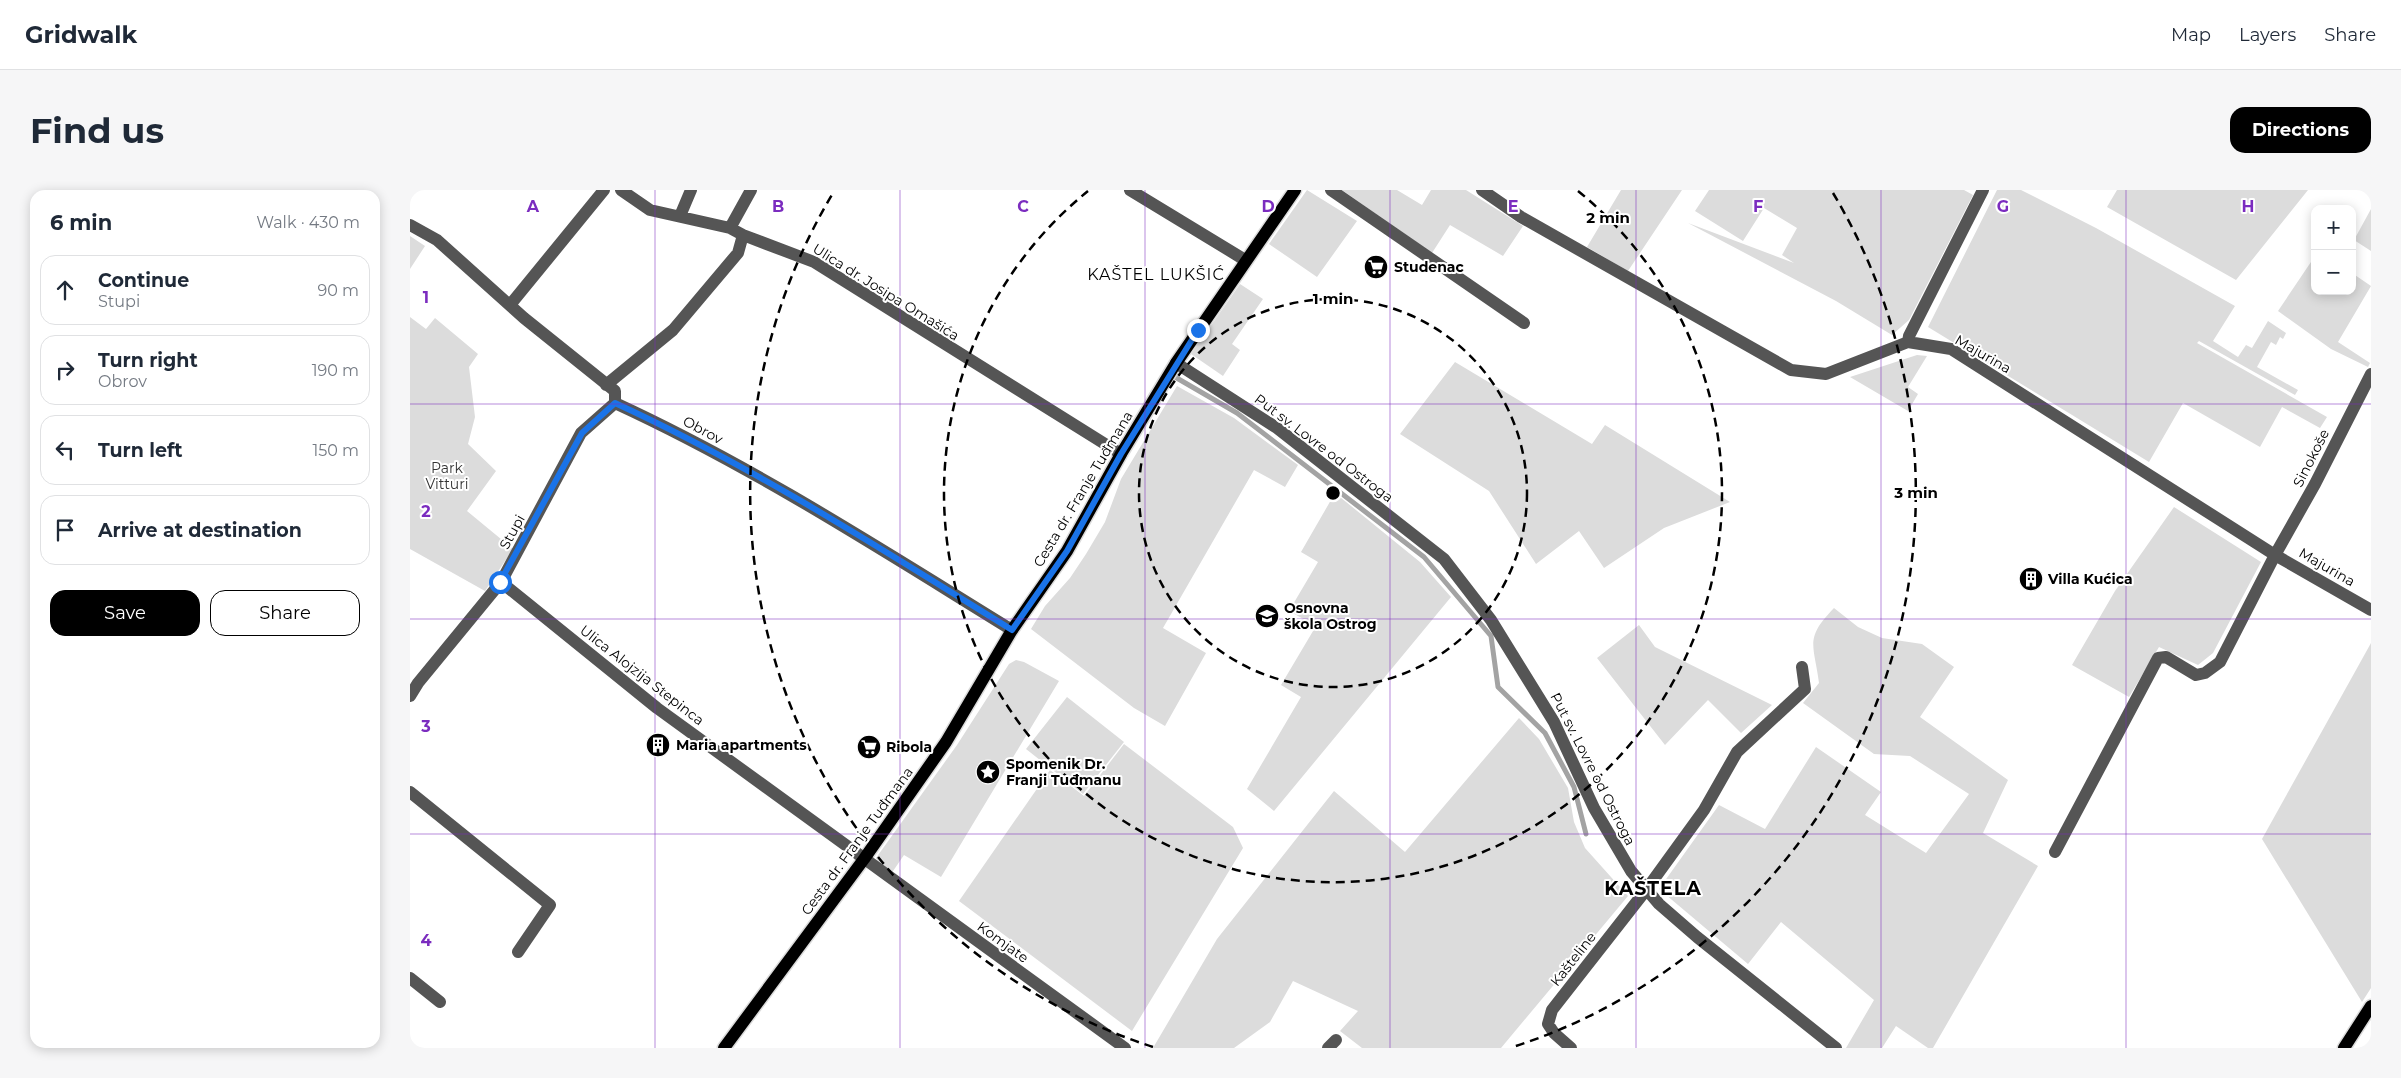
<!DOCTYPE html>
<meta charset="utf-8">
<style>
:root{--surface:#fff;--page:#f6f6f7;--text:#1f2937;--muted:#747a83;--line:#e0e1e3;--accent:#000}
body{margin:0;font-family:Montserrat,sans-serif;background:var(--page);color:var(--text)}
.controls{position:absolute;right:15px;top:15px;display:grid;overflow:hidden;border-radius:10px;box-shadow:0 2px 12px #0003}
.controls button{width:45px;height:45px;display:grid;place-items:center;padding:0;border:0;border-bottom:1px solid var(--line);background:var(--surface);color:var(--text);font:25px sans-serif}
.stop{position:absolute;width:15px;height:15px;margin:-11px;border:4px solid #1a73e8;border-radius:50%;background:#fff}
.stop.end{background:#1a73e8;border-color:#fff;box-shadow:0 1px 5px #0008}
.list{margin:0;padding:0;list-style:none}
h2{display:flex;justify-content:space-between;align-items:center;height:65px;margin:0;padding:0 20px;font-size:21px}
h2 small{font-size:16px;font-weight:400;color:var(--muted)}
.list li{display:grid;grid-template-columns:32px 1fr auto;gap:15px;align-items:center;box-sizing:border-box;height:70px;margin:0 10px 10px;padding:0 10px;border:1px solid var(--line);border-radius:15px}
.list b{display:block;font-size:19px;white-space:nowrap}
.list p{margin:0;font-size:16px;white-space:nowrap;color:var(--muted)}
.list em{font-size:16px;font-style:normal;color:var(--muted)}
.actions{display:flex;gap:10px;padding:15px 20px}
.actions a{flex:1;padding:11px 0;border:1px solid var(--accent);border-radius:15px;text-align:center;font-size:18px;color:var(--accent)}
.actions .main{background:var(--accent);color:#fff}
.icon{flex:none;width:28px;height:28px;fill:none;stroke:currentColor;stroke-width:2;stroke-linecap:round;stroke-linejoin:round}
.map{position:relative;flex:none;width:1961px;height:858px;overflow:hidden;border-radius:15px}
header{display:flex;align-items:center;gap:30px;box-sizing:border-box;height:70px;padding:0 25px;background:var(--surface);border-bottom:1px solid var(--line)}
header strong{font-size:24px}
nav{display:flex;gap:28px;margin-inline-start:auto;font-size:18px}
.intro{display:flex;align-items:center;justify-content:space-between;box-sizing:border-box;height:120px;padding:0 30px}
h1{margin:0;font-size:35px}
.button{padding:12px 22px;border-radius:15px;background:var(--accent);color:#fff;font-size:18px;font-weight:700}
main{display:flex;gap:30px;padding:0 30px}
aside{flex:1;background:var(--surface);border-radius:15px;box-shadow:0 2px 12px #0003}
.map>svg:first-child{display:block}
</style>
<header>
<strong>Gridwalk</strong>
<nav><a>Map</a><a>Layers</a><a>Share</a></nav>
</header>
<div class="intro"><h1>Find us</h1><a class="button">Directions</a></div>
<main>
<aside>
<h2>6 min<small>Walk · 430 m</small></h2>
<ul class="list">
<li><svg class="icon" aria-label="ahead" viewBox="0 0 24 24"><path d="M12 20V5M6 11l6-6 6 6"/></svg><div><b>Continue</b><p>Stupi</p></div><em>90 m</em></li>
<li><svg class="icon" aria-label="right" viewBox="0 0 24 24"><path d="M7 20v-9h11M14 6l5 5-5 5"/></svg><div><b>Turn right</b><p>Obrov</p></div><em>190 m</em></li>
<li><svg class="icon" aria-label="left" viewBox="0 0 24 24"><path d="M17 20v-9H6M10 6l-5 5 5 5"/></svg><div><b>Turn left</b></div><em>150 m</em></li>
<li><svg class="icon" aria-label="arrive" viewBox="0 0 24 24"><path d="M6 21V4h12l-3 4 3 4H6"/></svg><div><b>Arrive at destination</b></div></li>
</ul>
<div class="actions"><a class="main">Save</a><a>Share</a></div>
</aside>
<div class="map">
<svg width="1961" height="858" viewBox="0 0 1961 858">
<rect width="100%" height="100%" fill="#fff"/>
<path fill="#dcdcdc" d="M 897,0 L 947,31 L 907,87 L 859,54 Z
M 932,0 L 987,0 L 1012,15 L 1021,0 L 1056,0 L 1113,36 L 1093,66 L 1040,35 L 1022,63 Z
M 1211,0 L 1272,0 L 1218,81 L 1177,57 Z
M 1299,0 L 1554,0 L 1563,5 L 1499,130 L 1482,145 L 1426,111 L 1278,33 L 1384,73 L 1372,65 L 1387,38 L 1354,18 L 1333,51 L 1285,21 Z
M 1587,0 L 1611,0 L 1686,38 L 1825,116 L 1803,151 L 1828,167 L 1836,155 L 1842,158 L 1858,131 L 1876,143 L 1873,149 L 1870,147 L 1866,155 L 1861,152 L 1847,177 L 1888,200 L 1885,205 L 1789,151 L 1787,153 L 1917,227 L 1910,238 L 1872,217 L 1850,257 L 1773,213 L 1739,272 L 1518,137 Z
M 1707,0 L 1898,0 L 1826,90 L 1697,17 Z
M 1961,19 L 1961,61 L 1944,50 Z
M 0,46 L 15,56 L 0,79 Z
M 1905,66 L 1905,101 L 1942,101 L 1942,83 L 1961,96 L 1928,152 L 1960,173 L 1958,177 L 1921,159 L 1868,121 Z
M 830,94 L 853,109 L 822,154 L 830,160 L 813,186 L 781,164 Z
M 0,127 L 16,139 L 25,128 L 68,164 L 59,177 L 65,227 L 58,254 L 86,281 L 57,321 L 103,359 L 75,401 L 0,359 Z
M 1507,165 L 1517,166 L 1498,197 L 1508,204 L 1498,221 L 1440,187 Z
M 1045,172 L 1182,254 L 1195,235 L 1320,312 L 1254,338 L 1194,378 L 1169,341 L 1126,374 L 1079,301 L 990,244 Z
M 767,196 L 824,228 L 888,275 L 875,297 L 844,280 L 753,438 L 796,463 L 755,536 L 724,518 L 621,439 L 635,416 L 660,388 L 676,364 L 695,332 L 711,289 Z
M 925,303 L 1010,372 L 1041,407 L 864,621 L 837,599 L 891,507 L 871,495 L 906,436 L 879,421 L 908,372 L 891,362 Z
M 1764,317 L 1851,372 L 1803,463 L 1788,475 L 1749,457 L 1719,507 L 1662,475 L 1705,401 Z
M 1424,418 L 1448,437 L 1472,448 L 1512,454 L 1544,477 L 1510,527 L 1598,590 L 1573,643 L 1628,676 L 1523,858 L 1518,858 L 1486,836 L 1472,858 L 1436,858 L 1464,810 L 1371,732 L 1338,774 L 1249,699 L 1309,615 L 1355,639 L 1406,557 L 1471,602 L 1455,625 L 1516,663 L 1559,604 L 1500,566 L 1464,564 L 1393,513 L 1409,493 C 1404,454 1394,449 1424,418 Z
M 1229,435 L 1245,457 L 1362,515 L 1331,543 L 1298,510 L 1255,555 L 1187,468 Z
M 1961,453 L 1961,798 L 1952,812 L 1852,649 Z
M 606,470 L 614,472 L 649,491 L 531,687 L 494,665 L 481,684 L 470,677 L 466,668 L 547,555 L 599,474 Z
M 657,507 L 714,552 L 673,604 L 616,559 Z
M 1109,528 L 1129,549 L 1158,598 L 1164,632 L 1175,658 L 1218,706 L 1091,858 L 952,858 L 930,841 L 948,821 L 883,791 L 860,832 L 824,858 L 743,858 L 807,749 L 924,601 L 995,662 Z
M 714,554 L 823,637 L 833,658 L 722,841 L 549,711 L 640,580 L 674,606 Z"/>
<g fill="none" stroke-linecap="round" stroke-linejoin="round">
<path stroke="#a3a3a3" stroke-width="5" d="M 765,187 L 827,223 L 1014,367 L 1081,446 L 1088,497 L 1135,543 L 1164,597 L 1176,644"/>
<g stroke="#dbdbdb" stroke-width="15">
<path id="major" d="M 314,858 L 454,669 L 536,552 L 602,440 L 657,361 L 711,264 L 766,173 L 885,0
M 1934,858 L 1961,816"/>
</g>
<path stroke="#555" stroke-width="12" d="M 211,0 L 240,20 L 320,38 L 333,45 L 404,72 L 711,264
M 720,0 L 835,70
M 921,0 L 1114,133
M 1072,0 L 1111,27 L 1381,180 L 1416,184 L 1498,152 L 1541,159 L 1865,365 L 1961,420
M 270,26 L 281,0
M 0,35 L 27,50 L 114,128 L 205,201 L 205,213 C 344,277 472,360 602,440
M 320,38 L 341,0
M 100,115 L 194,0
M 1498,152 L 1499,146 L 1573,0
M 766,173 L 867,238 L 1034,369 L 1081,430 L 1144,532 L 1184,618 L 1221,681 L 1249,714 L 1287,747 L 1426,858
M 196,195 L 263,140 L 328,63 L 333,45
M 91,392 L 247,518 L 715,858
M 0,506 L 8,493 L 91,392 L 171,243 L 205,213
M 0,602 L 140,715 L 108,762
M 1645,662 L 1748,468 L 1756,467 L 1786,485 L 1795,483 L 1810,472 L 1865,365 L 1905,294 L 1961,184
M 0,788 L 30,812
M 918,858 L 926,850
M 1161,858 L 1144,843 L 1138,834 L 1142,820 L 1236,700 L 1294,620 L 1327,562 L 1395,499 L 1392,477"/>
<use href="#major" stroke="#000" stroke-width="12"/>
</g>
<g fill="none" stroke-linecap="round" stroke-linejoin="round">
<path stroke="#1a73e8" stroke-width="6" d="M 90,392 L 172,243 L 205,213 C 344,277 473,360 602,440 L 657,361 L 711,264 L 788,140"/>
</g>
<path fill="none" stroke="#7b2cbf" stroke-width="1" stroke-opacity="0.55" d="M 245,0 L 245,858M 490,0 L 490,858M 735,0 L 735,858M 980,0 L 980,858M 1226,0 L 1226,858M 1471,0 L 1471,858M 1716,0 L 1716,858M 0,214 L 1961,214M 0,429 L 1961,429M 0,644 L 1961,644"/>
<g fill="none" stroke="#000" stroke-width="2.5" stroke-dasharray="9 6">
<circle cx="923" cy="303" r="194"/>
<path d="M1168 1A389 389 0 1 1 678 1"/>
<path d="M743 857A583 583 0 0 1 423 3M1423 3A583 583 0 0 1 1103 857"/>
</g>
<defs>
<g id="supermarket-disc" transform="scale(1.25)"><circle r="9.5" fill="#000" stroke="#fff"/><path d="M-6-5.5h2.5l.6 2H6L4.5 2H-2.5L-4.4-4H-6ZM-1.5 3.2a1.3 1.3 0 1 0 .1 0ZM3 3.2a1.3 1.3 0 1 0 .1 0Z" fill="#fff"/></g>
<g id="building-disc" transform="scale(1.25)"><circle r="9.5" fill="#000" stroke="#fff"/><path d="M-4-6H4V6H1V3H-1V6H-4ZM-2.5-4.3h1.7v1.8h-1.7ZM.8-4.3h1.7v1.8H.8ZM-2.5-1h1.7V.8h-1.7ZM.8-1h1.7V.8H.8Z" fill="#fff"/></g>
<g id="school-disc" transform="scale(1.25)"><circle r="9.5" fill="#000" stroke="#fff"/><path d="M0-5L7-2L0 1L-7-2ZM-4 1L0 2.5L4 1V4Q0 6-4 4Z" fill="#fff"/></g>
<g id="sight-disc" transform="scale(1.25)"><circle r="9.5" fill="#000" stroke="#fff"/><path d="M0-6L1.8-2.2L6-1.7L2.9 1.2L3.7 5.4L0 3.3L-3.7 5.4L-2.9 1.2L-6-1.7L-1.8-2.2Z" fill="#fff"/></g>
</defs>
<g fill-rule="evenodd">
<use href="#supermarket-disc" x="966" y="77"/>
<use href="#building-disc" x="1621" y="389"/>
<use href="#school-disc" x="857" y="426"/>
<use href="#building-disc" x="248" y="555"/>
<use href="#supermarket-disc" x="459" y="557"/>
<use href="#sight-disc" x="578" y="582"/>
</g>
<g text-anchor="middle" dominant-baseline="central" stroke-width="4" stroke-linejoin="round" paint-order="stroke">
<g font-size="14" font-weight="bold" fill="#000" stroke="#fff" text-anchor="start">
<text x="984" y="77">Studenac</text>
<text x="1638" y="389">Villa Kućica</text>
<text x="874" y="418">Osnovna<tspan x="874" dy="16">škola Ostrog</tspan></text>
<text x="266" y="555">Maria apartments</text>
<text x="476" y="557">Ribola</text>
<text x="596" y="574">Spomenik Dr.<tspan x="596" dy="16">Franji Tuđmanu</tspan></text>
</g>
<g font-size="14" fill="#000" stroke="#fff">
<text transform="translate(476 102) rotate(32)">Ulica dr. Josipa Omašića</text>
<text transform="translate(1573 164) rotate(30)">Majurina</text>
<text transform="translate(293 240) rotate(28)">Obrov</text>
<text transform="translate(914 258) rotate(37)">Put sv. Lovre od Ostroga</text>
<text transform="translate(1901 268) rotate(-63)">Sinokoše</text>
<text transform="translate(673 299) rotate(-59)">Cesta dr. Franje Tuđmana</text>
<text transform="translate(102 342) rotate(-61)">Stupi</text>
<text transform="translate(1917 377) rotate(30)">Majurina</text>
<text transform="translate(232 485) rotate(38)">Ulica Alojzija Stepinca</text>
<text transform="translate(1183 579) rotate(63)">Put sv. Lovre od Ostroga</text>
<text transform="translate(447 651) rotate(-54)">Cesta dr. Franje Tuđmana</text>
<text transform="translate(593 752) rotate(36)">Komjate</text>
<text transform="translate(1163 769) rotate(-52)">Kašteline</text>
</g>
<g font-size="14" fill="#333" stroke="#fff">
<text x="37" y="278">Park<tspan x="37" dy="16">Vitturi</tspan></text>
</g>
<g font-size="16" letter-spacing="1" fill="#000" stroke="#fff">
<text x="746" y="84">KAŠTEL LUKŠIĆ</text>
</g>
<g font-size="19" font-weight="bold" letter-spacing="1" fill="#000" stroke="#fff">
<text x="1243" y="698">KAŠTELA</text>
</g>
</g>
<g font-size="16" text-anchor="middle" font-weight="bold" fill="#7b2cbf" stroke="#fff" stroke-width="4" stroke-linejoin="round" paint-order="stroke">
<text x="123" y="22">A</text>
<text x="368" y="22">B</text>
<text x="613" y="22">C</text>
<text x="858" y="22">D</text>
<text x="1103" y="22">E</text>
<text x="1348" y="22">F</text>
<text x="1593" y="22">G</text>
<text x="1838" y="22">H</text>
<text x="16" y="113">1</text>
<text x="16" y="327">2</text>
<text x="16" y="542">3</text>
<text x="16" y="756">4</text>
</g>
<circle cx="923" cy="303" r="8" fill="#000" stroke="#fff" stroke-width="2.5"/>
<g font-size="15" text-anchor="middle" font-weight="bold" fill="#000" stroke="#fff" stroke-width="4" stroke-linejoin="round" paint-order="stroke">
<text x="1198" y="33">2 min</text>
<text x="923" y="114">1 min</text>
<text x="1506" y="308">3 min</text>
</g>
</svg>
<div class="controls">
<button>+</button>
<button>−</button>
</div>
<div class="stop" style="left:90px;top:392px"></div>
<div class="stop end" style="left:788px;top:140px"></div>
</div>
</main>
